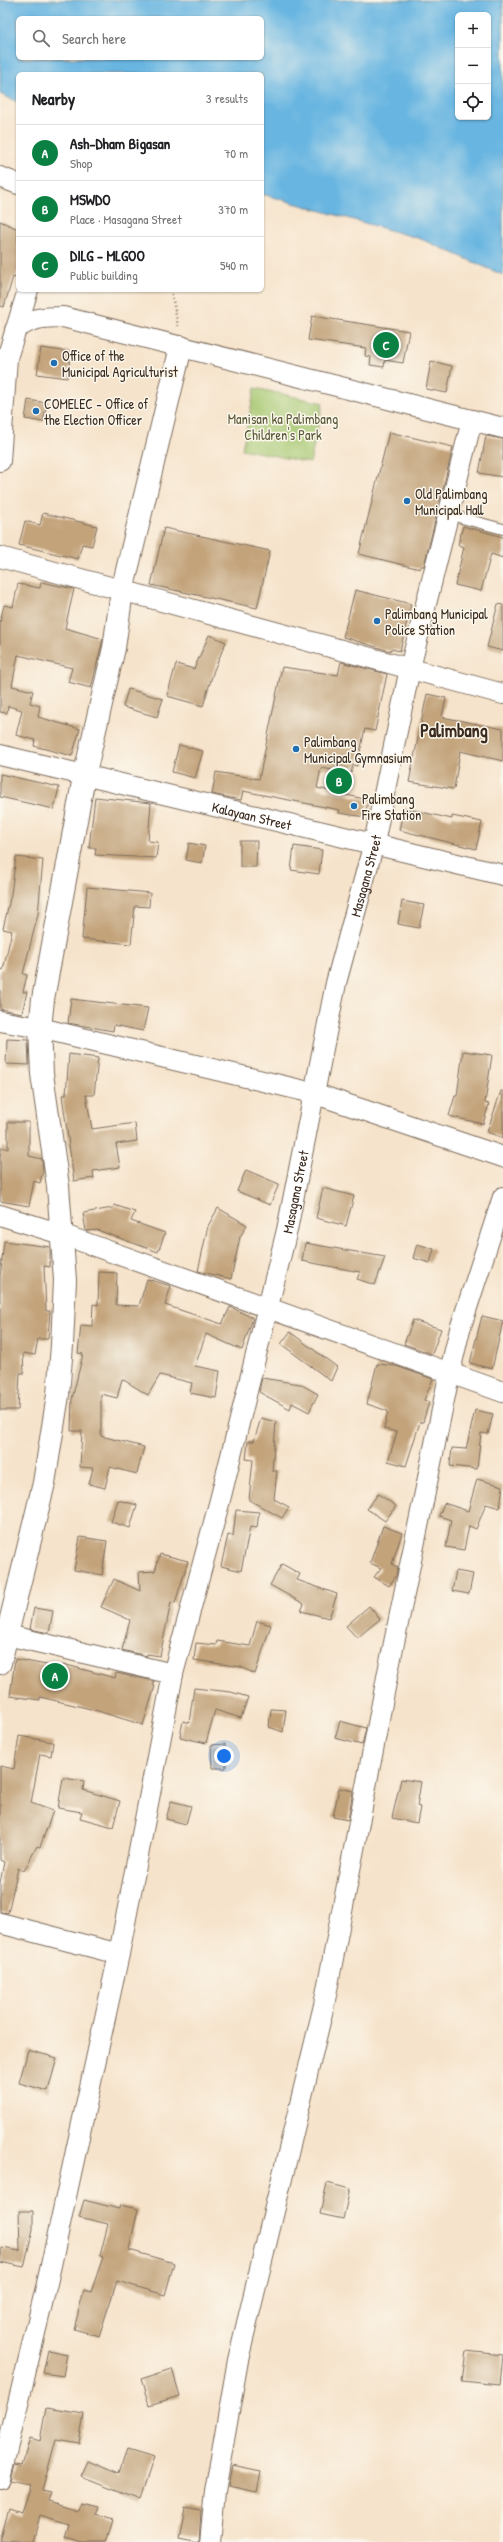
<!DOCTYPE html>
<meta charset="utf-8">
<style>
:root{--surface:#fff;--page:#f2f2f2;--text:#202124;--muted:#757577;--line:#e0e0e0;--accent:#0b8043}
body{margin:0;font-family:"Patrick Hand",sans-serif;background:var(--page);color:var(--text)}
.controls{position:absolute;right:12px;top:12px;display:grid;overflow:hidden;border-radius:6px;box-shadow:0 1px 3px #0004}
.controls button{width:36px;height:36px;display:grid;place-items:center;padding:0;border:0;border-bottom:1px solid var(--line);background:var(--surface);color:var(--text);font:20px sans-serif}
.you{position:absolute;left:224px;top:1756px;width:14px;height:14px;margin:-10px;border:3px solid #fff;border-radius:50%;background:#1a73e8;box-shadow:0 0 0 6px #1a73e833}
.badge{display:grid;place-items:center;width:26px;height:26px;border-radius:50%;background:var(--accent);color:#fff;font-size:13px;font-weight:700}
.pin{position:absolute;translate:-50% -50%;border:2px solid #fff;box-shadow:0 1px 4px #0006}
.list{margin:0;padding:0;list-style:none}
h2{display:flex;justify-content:space-between;align-items:center;height:52px;margin:0;padding:0 16px;font-size:17px}
h2 small{font-size:13px;font-weight:400;color:var(--muted)}
.list li{display:grid;grid-template-columns:26px 1fr auto;gap:12px;align-items:center;box-sizing:border-box;height:56px;padding:0 16px;border-top:1px solid var(--line)}
.list b{display:block;font-size:15px;white-space:nowrap}
.list p{margin:0;font-size:13px;white-space:nowrap;color:var(--muted)}
.list em{font-size:13px;font-style:normal;color:var(--muted)}
.icon{flex:none;width:22px;height:22px;fill:none;stroke:currentColor;stroke-width:2;stroke-linecap:round;stroke-linejoin:round}
.map{position:relative;flex:none;width:503px;height:2542px;overflow:hidden}
.search{position:absolute;background:var(--surface);box-shadow:0 1px 3px #0004;left:16px;top:16px;width:248px;height:44px;display:flex;align-items:center;gap:10px;box-sizing:border-box;padding:0 14px;border-radius:6px;color:var(--muted);font-size:15px}
.panel{position:absolute;background:var(--surface);box-shadow:0 1px 3px #0004;left:16px;top:72px;width:248px;height:220px;border-radius:6px}
.map>svg:first-child{display:block}
</style>
<div class="map">
<svg width="503" height="2542" viewBox="0 0 503 2542">
<rect width="100%" height="100%" fill="#fbf7ec"/>
<filter id="ink" filterUnits="userSpaceOnUse"><feTurbulence type="fractalNoise" baseFrequency=".025" numOctaves="2"/><feDisplacementMap in="SourceGraphic" scale="8" xChannelSelector="R" yChannelSelector="G"/><feConvolveMatrix kernelMatrix="1 2 1 2 8 2 1 2 1" color-interpolation-filters="sRGB"/></filter>
<filter id="wash" filterUnits="userSpaceOnUse"><feTurbulence type="fractalNoise" baseFrequency=".012" numOctaves="4" result="noise"/><feDisplacementMap in="SourceGraphic" scale="16" xChannelSelector="R" yChannelSelector="G"/><feGaussianBlur stdDeviation="0.9" result="paint"/><feColorMatrix in="noise" values="0 0 0 0 0 0 0 0 0 0 0 0 0 0 0 0 0 1.4 0 .05"/><feComposite in="paint" operator="in"/></filter>
<g filter="url(#wash)">
<rect width="100%" height="100%" fill="#f6e3cb"/>
<path fill="#a6c770" stroke="#707847" d="M 255,388 L 323,403 L 310,463 L 242,449 Z"/>
<path fill="#67b5e1" stroke="#517080" fill-rule="evenodd" d="M 0,0 L 503,0 L 503,275 L 421,239 L 262,194 L 262,74 L 18,74 L 18,102 L 0,94 ZM 458,15 L 488,15 L 488,117 L 458,117 ZM 18,18 L 262,18 L 262,58 L 18,58 Z"/>
<g id="blocks">
<path fill="#c2a37a" d="M 0,221 L 18,229 L 18,270 L 15,278 L 13,277 L 4,307 L 0,306 Z
M 312,316 L 409,331 L 403,363 L 385,360 L 384,367 L 370,365 L 371,357 L 365,356 L 366,348 L 308,340 Z
M 41,348 L 71,352 L 67,378 L 37,374 Z
M 431,361 L 452,366 L 447,393 L 426,389 Z
M 28,400 L 47,403 L 43,422 L 25,419 Z
M 389,432 L 453,447 L 424,566 L 421,566 L 420,569 L 359,554 Z
M 486,436 L 503,439 L 503,477 L 479,473 Z
M 43,513 L 97,526 L 92,546 L 82,544 L 78,559 L 19,545 L 25,521 L 40,525 Z
M 463,526 L 503,537 L 503,558 L 491,554 L 481,591 L 455,585 L 464,547 L 458,545 Z
M 164,528 L 270,551 L 257,608 L 151,585 Z
M 41,582 L 74,589 L 65,628 L 103,639 L 91,688 L 68,682 L 72,668 L 18,655 L 12,686 L 33,691 L 30,703 L 40,706 L 38,717 L 80,729 L 72,756 L 34,746 L 35,740 L 16,735 L 22,710 L 8,706 L 7,713 L 0,712 L 0,622 L 4,605 L 13,607 L 18,584 L 40,588 Z
M 355,590 L 411,604 L 400,651 L 391,649 L 390,651 L 343,637 Z
M 498,604 L 503,605 L 503,651 L 487,647 Z
M 209,635 L 226,642 L 214,670 L 203,706 L 167,696 L 176,664 L 194,669 Z
M 341,662 L 387,674 L 375,731 L 365,729 L 357,766 L 353,765 L 351,773 L 321,768 L 317,788 L 368,800 L 365,817 L 339,813 L 340,810 L 243,791 L 241,800 L 212,794 L 216,772 L 259,779 L 282,667 L 338,675 Z
M 128,689 L 163,699 L 157,717 L 123,707 Z
M 427,694 L 446,698 L 442,717 L 503,729 L 503,761 L 460,751 L 454,789 L 409,782 Z
M 179,745 L 203,751 L 195,778 L 172,772 Z
M 0,774 L 59,787 L 54,809 L 0,797 Z
M 95,797 L 151,803 L 148,841 L 158,842 L 156,858 L 95,855 L 96,848 L 89,848 Z
M 404,808 L 452,819 L 452,816 L 482,822 L 476,849 L 399,830 Z
M 240,841 L 257,841 L 256,867 L 240,867 Z
M 189,843 L 205,846 L 202,863 L 186,860 Z
M 294,846 L 322,850 L 319,874 L 291,870 Z
M 16,857 L 43,860 L 38,914 L 23,974 L 27,975 L 23,992 L 27,992 L 22,1013 L 0,1009 L 0,969 L 3,970 L 12,931 L 3,929 L 11,894 Z
M 87,887 L 150,893 L 149,907 L 135,906 L 131,944 L 82,939 Z
M 402,901 L 424,905 L 419,928 L 398,924 Z
M 71,999 L 148,1008 L 143,1031 L 114,1025 L 113,1031 L 68,1023 Z
M 7,1039 L 28,1040 L 29,1065 L 6,1064 Z
M 463,1051 L 492,1055 L 485,1103 L 489,1104 L 483,1124 L 449,1116 L 455,1096 L 457,1096 Z
M 69,1054 L 98,1058 L 94,1095 L 86,1095 L 92,1129 L 135,1123 L 137,1141 L 116,1144 L 120,1167 L 93,1171 L 94,1178 L 74,1181 L 62,1095 L 66,1095 Z
M 501,1091 L 503,1091 L 503,1138 L 487,1132 Z
M 8,1122 L 29,1122 L 29,1156 L 42,1159 L 43,1171 L 40,1183 L 34,1181 L 29,1206 L 0,1201 L 0,1155 L 2,1147 L 8,1149 Z
M 246,1170 L 279,1184 L 270,1205 L 237,1191 Z
M 323,1188 L 354,1196 L 346,1226 L 316,1218 Z
M 114,1205 L 135,1212 L 131,1221 L 165,1233 L 158,1252 L 97,1230 L 86,1231 L 83,1213 L 113,1208 Z
M 218,1208 L 247,1225 L 240,1237 L 231,1279 L 198,1271 L 208,1226 Z
M 4,1241 L 50,1247 L 50,1267 L 44,1266 L 46,1311 L 50,1311 L 48,1339 L 38,1339 L 35,1355 L 23,1353 L 24,1373 L 20,1373 L 18,1410 L 0,1410 L 0,1277 Z
M 305,1243 L 385,1257 L 375,1285 L 357,1279 L 360,1272 L 302,1261 Z
M 417,1244 L 434,1249 L 430,1263 L 413,1258 Z
M 99,1272 L 117,1273 L 116,1305 L 139,1306 L 147,1279 L 171,1286 L 165,1305 L 222,1324 L 230,1307 L 253,1318 L 242,1350 L 206,1334 L 195,1366 L 220,1371 L 216,1398 L 190,1393 L 192,1383 L 160,1375 L 148,1395 L 122,1379 L 117,1398 L 101,1394 L 101,1436 L 144,1447 L 137,1474 L 110,1467 L 105,1488 L 89,1484 L 93,1468 L 80,1467 L 82,1431 L 71,1431 L 72,1399 L 83,1354 L 78,1353 L 81,1325 L 92,1326 L 93,1304 L 98,1305 Z
M 482,1316 L 503,1321 L 492,1369 L 470,1363 Z
M 413,1320 L 441,1329 L 432,1354 L 404,1344 Z
M 290,1332 L 337,1367 L 331,1381 L 281,1344 Z
M 377,1364 L 396,1366 L 433,1379 L 424,1400 L 429,1402 L 423,1422 L 420,1422 L 406,1466 L 388,1461 L 397,1432 L 384,1429 L 388,1411 L 367,1404 Z
M 262,1378 L 300,1384 L 318,1394 L 309,1412 L 292,1403 L 290,1409 L 259,1392 Z
M 475,1410 L 493,1414 L 488,1434 L 481,1433 L 477,1469 L 450,1466 L 452,1448 L 466,1449 Z
M 261,1418 L 276,1422 L 272,1471 L 277,1471 L 274,1499 L 289,1507 L 282,1518 L 249,1500 L 253,1460 L 246,1459 L 248,1441 L 254,1441 Z
M 477,1479 L 503,1486 L 500,1508 L 486,1504 L 476,1529 L 469,1526 L 464,1550 L 446,1547 L 451,1520 L 439,1516 L 444,1503 L 468,1511 Z
M 378,1494 L 396,1506 L 385,1521 L 367,1509 Z
M 118,1500 L 137,1505 L 130,1528 L 111,1522 Z
M 236,1510 L 259,1512 L 257,1528 L 250,1527 L 241,1571 L 221,1566 L 228,1535 L 233,1536 Z
M 383,1526 L 402,1533 L 392,1564 L 398,1568 L 396,1576 L 389,1586 L 374,1577 L 381,1568 L 370,1563 Z
M 80,1537 L 107,1541 L 102,1575 L 74,1570 Z
M 160,1554 L 188,1561 L 175,1603 L 171,1602 L 160,1656 L 147,1654 L 147,1656 L 122,1650 L 130,1620 L 101,1607 L 114,1579 L 140,1591 L 139,1572 L 155,1571 Z
M 282,1564 L 300,1574 L 297,1580 L 337,1594 L 329,1618 L 301,1611 L 304,1604 L 270,1585 Z
M 456,1571 L 473,1574 L 469,1594 L 452,1591 Z
M 369,1606 L 380,1619 L 357,1638 L 346,1626 Z
M 34,1608 L 53,1611 L 49,1633 L 30,1629 Z
M 257,1621 L 271,1625 L 255,1674 L 241,1667 L 194,1660 L 196,1643 L 216,1645 L 217,1641 L 250,1646 Z
M 15,1659 L 62,1668 L 63,1664 L 115,1678 L 116,1673 L 154,1681 L 153,1685 L 155,1686 L 143,1725 L 91,1709 L 40,1697 L 40,1700 L 10,1696 Z
M 194,1688 L 231,1692 L 248,1697 L 241,1718 L 215,1710 L 206,1743 L 180,1737 L 183,1721 L 189,1723 Z
M 271,1709 L 286,1710 L 283,1732 L 269,1727 Z
M 340,1721 L 366,1728 L 362,1745 L 335,1738 Z
M 19,1736 L 53,1742 L 51,1756 L 40,1754 L 31,1803 L 53,1811 L 40,1847 L 37,1846 L 24,1871 L 18,1868 L 8,1913 L 0,1912 L 0,1883 L 4,1862 L 0,1860 L 0,1766 L 14,1769 Z
M 225,1744 L 226,1768 L 212,1768 L 211,1745 Z
M 63,1778 L 84,1781 L 83,1790 L 120,1801 L 113,1827 L 80,1818 L 82,1812 L 58,1808 Z
M 401,1779 L 421,1782 L 417,1806 L 420,1807 L 417,1823 L 392,1818 Z
M 339,1788 L 353,1791 L 348,1820 L 333,1817 Z
M 171,1801 L 191,1806 L 186,1824 L 166,1819 Z
M 28,2050 L 57,2058 L 48,2091 L 19,2083 Z
M 327,2183 L 350,2189 L 343,2219 L 320,2214 Z
M 84,2200 L 119,2209 L 120,2205 L 138,2209 L 129,2250 L 174,2263 L 165,2295 L 117,2281 L 99,2336 L 74,2329 L 84,2290 L 91,2292 L 103,2257 L 100,2256 L 108,2224 L 79,2217 Z
M 19,2211 L 33,2211 L 33,2229 L 24,2267 L 0,2262 L 2,2248 L 20,2251 Z
M 48,2350 L 67,2354 L 63,2376 L 43,2373 Z
M 466,2351 L 503,2355 L 500,2385 L 462,2381 Z
M 172,2369 L 180,2396 L 149,2405 L 141,2379 Z
M 46,2408 L 84,2414 L 79,2443 L 56,2439 L 42,2491 L 51,2493 L 48,2501 L 79,2510 L 81,2503 L 98,2507 L 95,2515 L 113,2520 L 106,2542 L 83,2542 L 65,2537 L 69,2524 L 40,2515 L 33,2542 L 0,2540 L 9,2510 L 21,2514 L 30,2484 L 11,2480 L 15,2464 L 22,2465 L 30,2438 L 40,2441 Z
M 127,2449 L 154,2457 L 140,2499 L 81,2476 L 88,2461 L 119,2474 Z
M 232,2466 L 261,2472 L 257,2492 L 228,2486 Z
M 185,2508 L 201,2511 L 199,2541 L 179,2537 Z"/>
</g>
</g>
<g filter="url(#ink)">
<use href="#blocks" fill-opacity="0" stroke="#7c6b5b" stroke-width="1"/>
<g fill="none" stroke-linecap="round" stroke-linejoin="round">
<g stroke="#7c6b5b" stroke-width="12">
<path id="service" d="M 447,514 L 503,529"/>
</g>
<g stroke="#7c6b5b" stroke-width="22">
<g id="minor">
<path d="M 0,177 L 18,184"/>
<path d="M 15,330 C 30,318 44,317 63,317 L 503,428"/>
<path d="M 0,461 L 7,358 L 28,290"/>
<path d="M 0,557 L 503,694"/>
<path id="s1" d="M 0,755 L 503,875"/>
<path d="M 0,1021 L 40,1028 L 313,1093 L 503,1157"/>
<path d="M 0,1215 L 61,1234 L 503,1392"/>
<path d="M 7,1635 L 173,1674"/>
<path d="M 0,1923 L 119,1954"/>
<path id="s2" d="M 0,2478 L 48,2279 L 119,1954 L 173,1674 L 220,1500 L 287,1230 L 336,983 L 374,843 L 410,668 L 472,420"/>
<path d="M 210,2542 L 215,2491 L 238,2360 L 324,2005 L 388,1672 L 450,1371 L 460,1329 L 503,1197"/>
</g>
</g>
<g stroke="#7c6b5b" stroke-width="24">
<path id="tertiary" d="M 0,1663 L 44,1483 L 58,1395 L 62,1345 L 65,1280 L 58,1186 L 42,1074 L 40,1028 L 43,999 L 84,777 L 114,648 L 122,591 L 181,347"/>
</g>
<path stroke="#7c6b5b" stroke-width="2.5" stroke-dasharray="1 3" stroke-linecap="butt" d="M 171,290 L 178,326"/>
<use href="#service" stroke="#fff" stroke-width="10"/>
<use href="#minor" stroke="#fff" stroke-width="20"/>
<use href="#tertiary" stroke="#fff" stroke-width="22"/>
</g>
</g>
<g fill="#1f6fb2" stroke="#fbf7ec" stroke-width="1.5">
<circle cx="54" cy="363" r="4"/>
<circle cx="36" cy="411" r="4"/>
<circle cx="407" cy="501" r="4"/>
<circle cx="377" cy="621" r="4"/>
<circle cx="296" cy="749" r="4"/>
<circle cx="354" cy="806" r="4"/>
</g>
<g text-anchor="middle" dominant-baseline="central" stroke-width="3" stroke-linejoin="round" paint-order="stroke">
<g font-size="14" fill="#3b2a1e" stroke="#fbf7ec" text-anchor="start">
<text x="62" y="355">Office of the<tspan x="62" dy="16">Municipal Agriculturist</tspan></text>
<text x="44" y="403">COMELEC - Office of<tspan x="44" dy="16">the Election Officer</tspan></text>
<text x="415" y="493">Old Palimbang<tspan x="415" dy="16">Municipal Hall</tspan></text>
<text x="385" y="613">Palimbang Municipal<tspan x="385" dy="16">Police Station</tspan></text>
<text x="304" y="741">Palimbang<tspan x="304" dy="16">Municipal Gymnasium</tspan></text>
<text x="362" y="798">Palimbang<tspan x="362" dy="16">Fire Station</tspan></text>
</g>
<g font-size="14" fill="#5b5937" stroke="#fbf7ec">
<text x="283" y="418">Manisan ka Palimbang<tspan x="283" dy="16">Children's Park</tspan></text>
</g>
<g font-size="14" fill="#3b2a1e" stroke="#fbf7ec">
<text stroke="none"><textPath href="#s1" startOffset="259">Kalayaan Street</textPath></text>
<text stroke="none"><textPath href="#s2" startOffset="1644">Masagana Street</textPath></text>
<text stroke="none"><textPath href="#s2" startOffset="1320">Masagana Street</textPath></text>
</g>
<g font-size="18" font-weight="bold" fill="#3b2a1e" stroke="#fbf7ec">
<text x="454" y="730">Palimbang</text>
</g>
</g>
</svg>
<div class="controls">
<button>+</button>
<button>−</button>
<button><svg class="icon" aria-label="locate" viewBox="0 0 24 24"><circle cx="12" cy="12" r="6"/><path d="M12 2v4M12 18v4M2 12h4M18 12h4"/></svg></button>
</div>
<div class="you"></div>
<div class="pin badge" style="left:55px;top:1676px">A</div>
<div class="pin badge" style="left:339px;top:781px">B</div>
<div class="pin badge" style="left:386px;top:345px">C</div>
<div class="search"><svg class="icon" aria-label="search" viewBox="0 0 24 24"><circle cx="10" cy="10" r="6"/><path d="M15 15l6 6"/></svg>Search here</div>
<section class="panel">
<h2>Nearby<small>3 results</small></h2>
<ul class="list">
<li><span class="badge">A</span><div><b>Ash-Dham Bigasan</b><p>Shop</p></div><em>70 m</em></li>
<li><span class="badge">B</span><div><b>MSWDO</b><p>Place · Masagana Street</p></div><em>370 m</em></li>
<li><span class="badge">C</span><div><b>DILG - MLGOO</b><p>Public building</p></div><em>540 m</em></li>
</ul>
</section>
</div>
